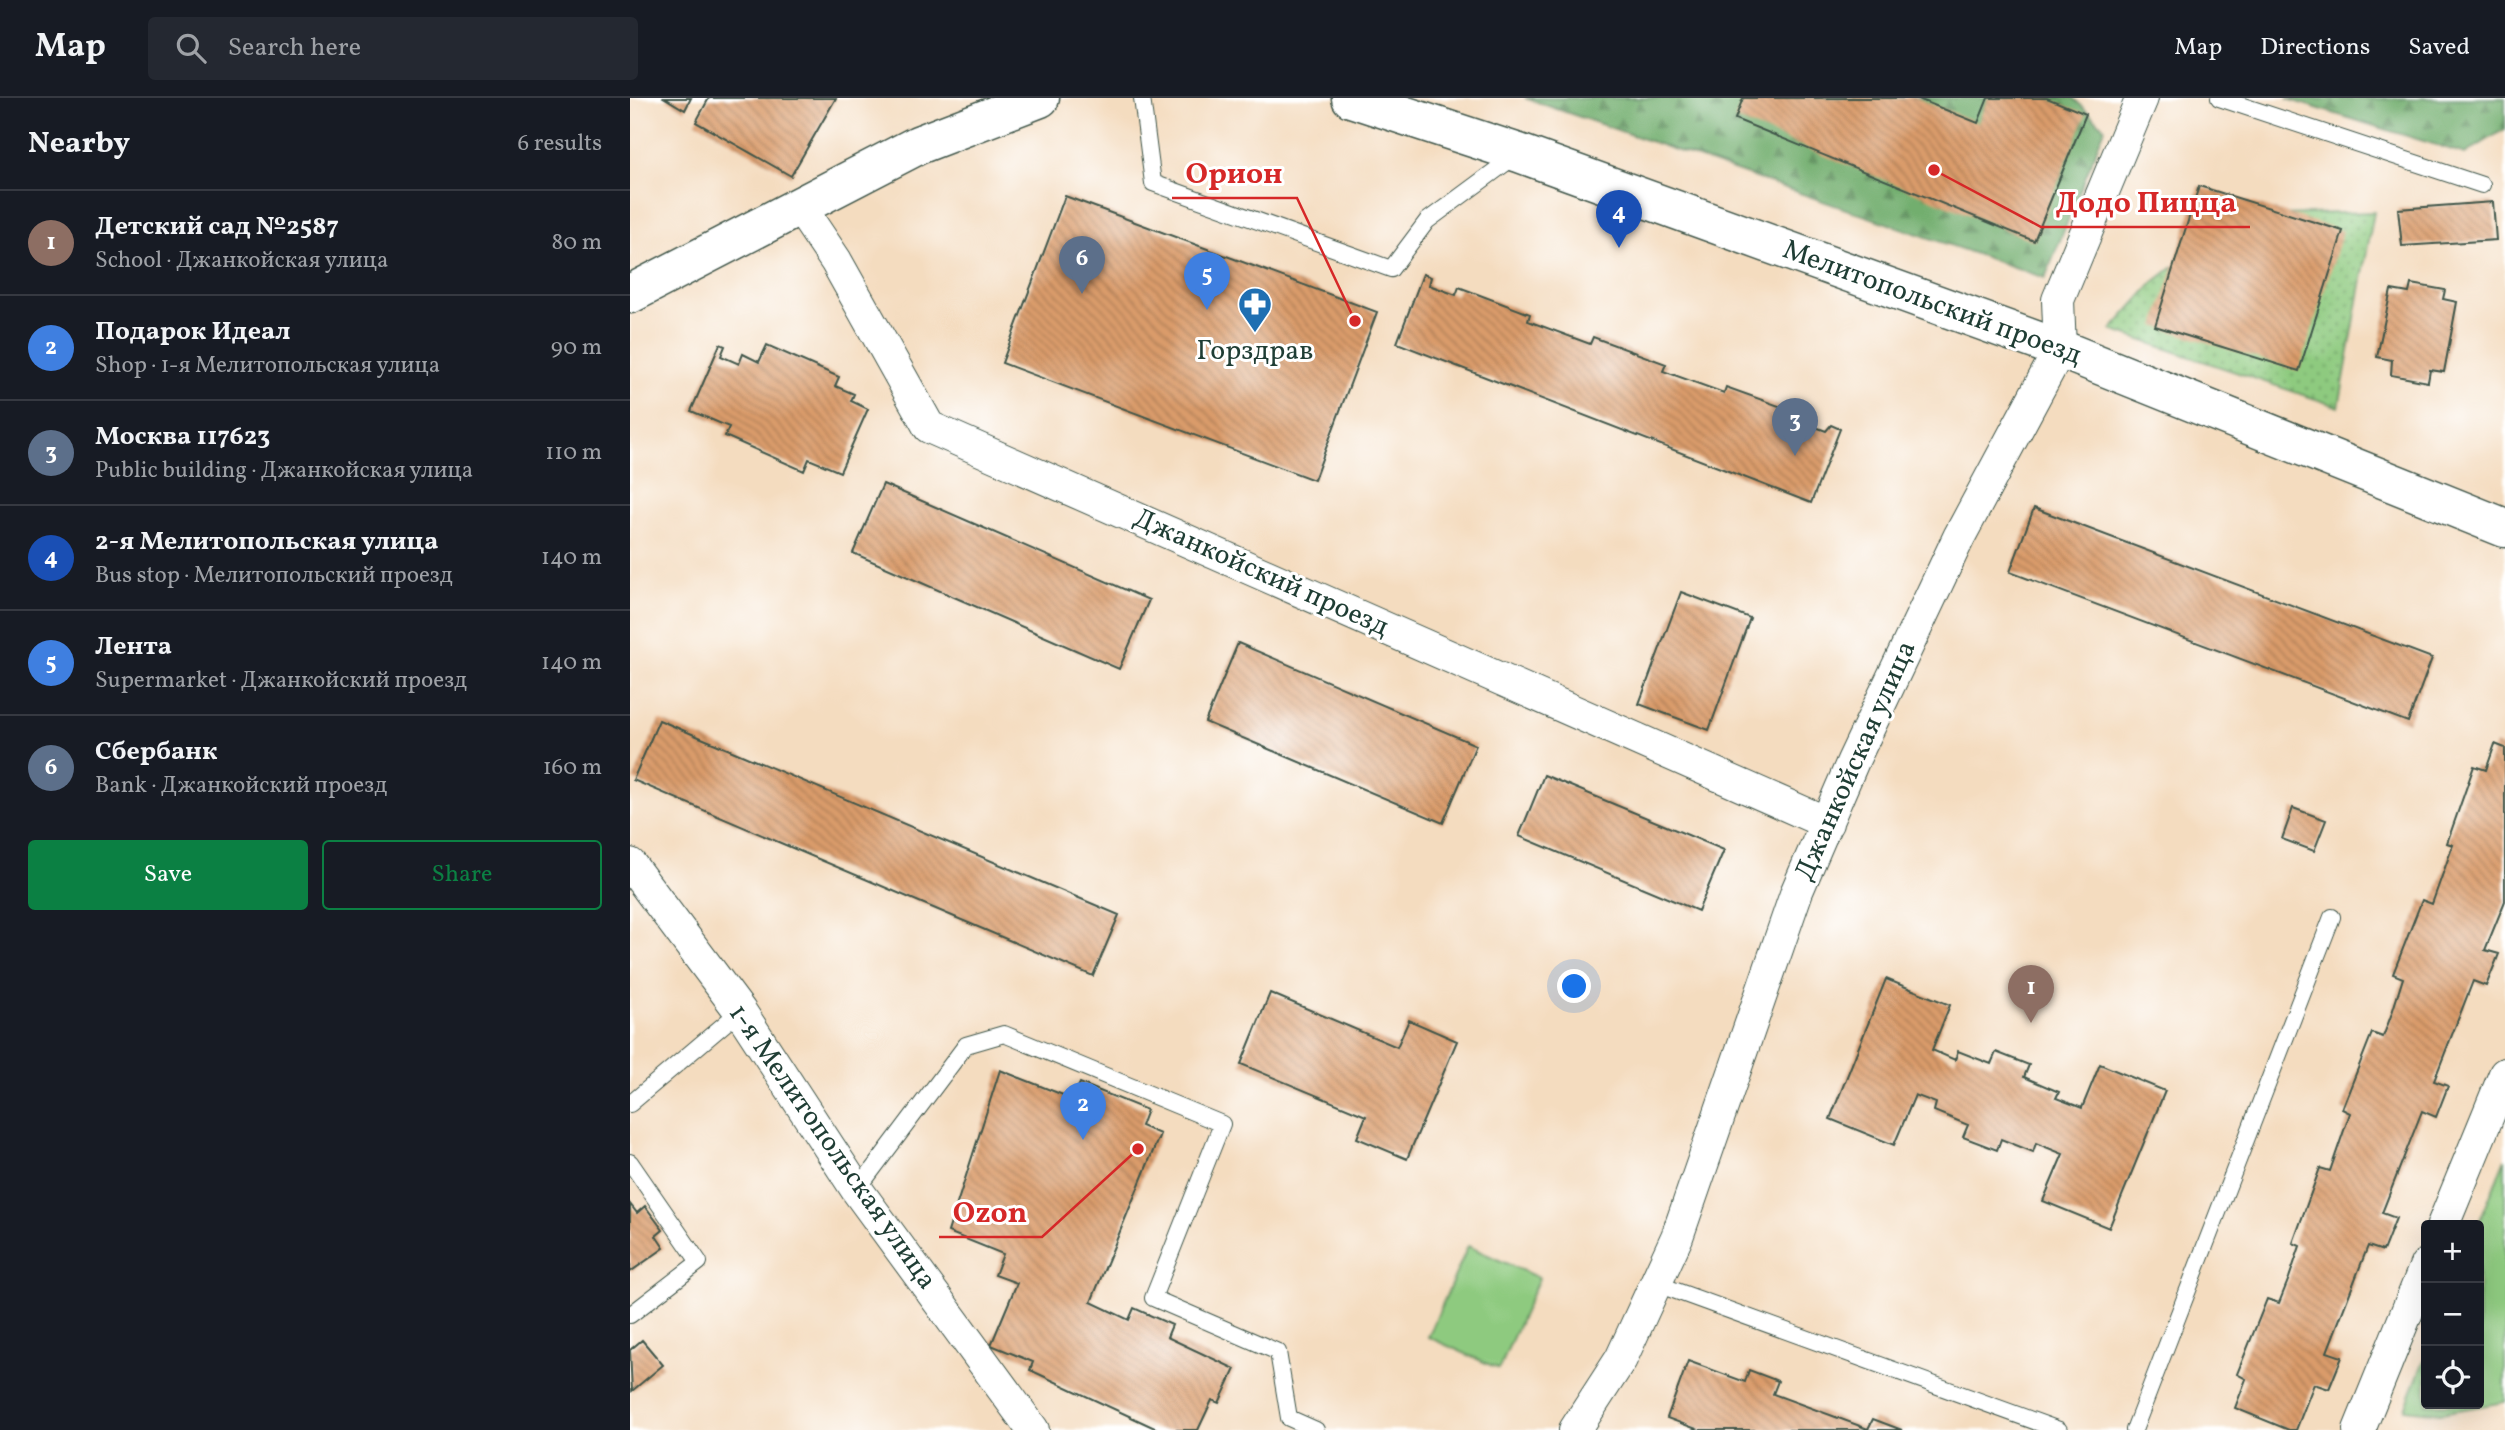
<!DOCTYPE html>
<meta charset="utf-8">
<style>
:root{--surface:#171b24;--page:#242831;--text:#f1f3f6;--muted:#9ea1a6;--line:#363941;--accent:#0b8043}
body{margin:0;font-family:Vollkorn,serif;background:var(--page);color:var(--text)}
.controls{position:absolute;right:21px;bottom:21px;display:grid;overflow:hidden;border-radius:7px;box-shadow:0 7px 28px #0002}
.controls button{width:63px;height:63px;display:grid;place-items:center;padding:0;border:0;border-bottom:2px solid var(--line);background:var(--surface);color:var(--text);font:35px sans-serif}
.you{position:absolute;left:945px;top:889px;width:24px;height:24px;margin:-18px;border:5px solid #fff;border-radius:50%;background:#1a73e8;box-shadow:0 0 0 10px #1a73e833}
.badge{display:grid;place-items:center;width:46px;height:46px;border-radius:50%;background:var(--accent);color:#fff;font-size:23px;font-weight:700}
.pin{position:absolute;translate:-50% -58px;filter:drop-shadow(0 2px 4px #0008)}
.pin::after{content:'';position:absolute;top:37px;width:24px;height:21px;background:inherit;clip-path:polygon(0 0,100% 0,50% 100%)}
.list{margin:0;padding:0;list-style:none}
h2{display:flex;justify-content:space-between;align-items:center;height:91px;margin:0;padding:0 28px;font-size:30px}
h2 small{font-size:23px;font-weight:400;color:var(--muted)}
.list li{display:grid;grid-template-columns:46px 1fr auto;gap:21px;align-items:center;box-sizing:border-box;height:105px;padding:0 28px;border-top:2px solid var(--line)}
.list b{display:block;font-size:26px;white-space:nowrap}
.list p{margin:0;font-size:23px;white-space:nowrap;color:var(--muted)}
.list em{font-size:23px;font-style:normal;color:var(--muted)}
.actions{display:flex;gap:14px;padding:21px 28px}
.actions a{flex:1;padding:16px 0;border:2px solid var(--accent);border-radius:7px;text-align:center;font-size:24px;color:var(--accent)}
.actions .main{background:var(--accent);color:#fff}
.icon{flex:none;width:38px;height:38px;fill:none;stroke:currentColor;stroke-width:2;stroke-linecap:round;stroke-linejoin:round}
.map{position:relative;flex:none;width:1875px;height:1332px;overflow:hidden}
header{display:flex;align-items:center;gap:42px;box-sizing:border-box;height:98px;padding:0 35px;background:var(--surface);border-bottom:2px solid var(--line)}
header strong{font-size:33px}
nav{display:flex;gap:38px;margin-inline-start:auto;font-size:24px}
.search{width:490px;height:63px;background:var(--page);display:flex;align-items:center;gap:18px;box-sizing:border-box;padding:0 24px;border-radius:7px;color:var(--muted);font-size:26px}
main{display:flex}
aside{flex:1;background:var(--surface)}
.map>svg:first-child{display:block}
</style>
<header>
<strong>Map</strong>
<div class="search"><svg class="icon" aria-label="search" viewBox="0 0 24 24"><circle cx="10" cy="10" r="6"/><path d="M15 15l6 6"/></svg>Search here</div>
<nav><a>Map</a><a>Directions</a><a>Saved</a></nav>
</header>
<main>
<aside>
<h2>Nearby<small>6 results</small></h2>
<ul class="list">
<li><span class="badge" style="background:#8d6e63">1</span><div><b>Детский сад №2587</b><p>School · Джанкойская улица</p></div><em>80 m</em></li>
<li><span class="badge" style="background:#3f7fe0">2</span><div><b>Подарок Идеал</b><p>Shop · 1-я Мелитопольская улица</p></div><em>90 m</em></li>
<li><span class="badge" style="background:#5c6f8a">3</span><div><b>Москва 117623</b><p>Public building · Джанкойская улица</p></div><em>110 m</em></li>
<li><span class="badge" style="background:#1a4fb4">4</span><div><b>2-я Мелитопольская улица</b><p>Bus stop · Мелитопольский проезд</p></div><em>140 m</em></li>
<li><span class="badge" style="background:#3f7fe0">5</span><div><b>Лента</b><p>Supermarket · Джанкойский проезд</p></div><em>140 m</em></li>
<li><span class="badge" style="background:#5c6f8a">6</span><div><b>Сбербанк</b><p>Bank · Джанкойский проезд</p></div><em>160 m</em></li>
</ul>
<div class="actions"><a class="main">Save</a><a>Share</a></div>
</aside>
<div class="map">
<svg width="1875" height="1332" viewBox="0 0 1875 1332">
<defs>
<pattern id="grass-dots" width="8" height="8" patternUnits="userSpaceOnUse" patternTransform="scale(1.75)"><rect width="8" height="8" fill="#8eca7f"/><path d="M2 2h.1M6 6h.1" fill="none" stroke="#73a569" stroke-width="1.8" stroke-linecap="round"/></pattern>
<pattern id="forest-firs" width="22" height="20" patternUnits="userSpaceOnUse" patternTransform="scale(1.75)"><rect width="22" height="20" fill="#72ae6e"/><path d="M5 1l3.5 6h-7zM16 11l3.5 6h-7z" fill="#5d8f5b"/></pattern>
<pattern id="building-back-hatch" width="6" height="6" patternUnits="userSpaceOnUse" patternTransform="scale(1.75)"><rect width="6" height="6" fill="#da9b6a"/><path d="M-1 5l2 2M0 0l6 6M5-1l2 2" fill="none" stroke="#b08058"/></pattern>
</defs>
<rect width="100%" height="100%" fill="#fff"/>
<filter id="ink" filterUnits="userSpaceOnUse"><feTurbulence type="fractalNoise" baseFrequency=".0143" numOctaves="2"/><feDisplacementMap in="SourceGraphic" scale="14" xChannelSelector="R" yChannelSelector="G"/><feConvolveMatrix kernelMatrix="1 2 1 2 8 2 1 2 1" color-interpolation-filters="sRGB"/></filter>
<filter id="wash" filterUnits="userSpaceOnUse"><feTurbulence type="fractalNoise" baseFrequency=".00686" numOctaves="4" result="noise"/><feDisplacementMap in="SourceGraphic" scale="28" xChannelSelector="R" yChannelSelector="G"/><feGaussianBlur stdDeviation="1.57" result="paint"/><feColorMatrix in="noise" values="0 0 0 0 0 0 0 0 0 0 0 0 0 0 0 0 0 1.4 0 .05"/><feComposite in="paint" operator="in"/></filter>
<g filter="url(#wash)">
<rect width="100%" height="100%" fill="#f4dcbf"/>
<path fill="url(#grass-dots)" stroke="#56845a" stroke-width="2" d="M 1744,114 L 1709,309 L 1481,232 L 1524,184 L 1609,118 Z"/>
<path fill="url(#forest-firs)" stroke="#487651" stroke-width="2" d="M 895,0 L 1443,0 L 1475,30 L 1415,180 Z
M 1875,0 L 1875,31 L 1835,56 L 1657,1 Z"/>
<path fill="#8eca7f" stroke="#56845a" stroke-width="2" d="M 1875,1061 L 1875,1304 L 1811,1315 L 1775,1311 L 1796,1257 L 1796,1306 L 1849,1306 L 1848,1127 Z
M 838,1148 L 909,1180 L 869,1271 L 798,1239 Z"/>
<g id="blocks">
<path fill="url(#building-back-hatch)" d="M 35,0 L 61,0 L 55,12 Z
M 79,0 L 206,0 L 161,78 L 66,24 Z
M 1113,0 L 1286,0 L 1348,25 L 1358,0 L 1417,0 L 1456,16 L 1404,143 L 1105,21 Z
M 1569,88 L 1713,133 L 1669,273 L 1525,228 Z
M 435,98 L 747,214 L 684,382 L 372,265 Z
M 1863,104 L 1866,142 L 1772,148 L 1768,111 Z
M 793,176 L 801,179 L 799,187 L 826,197 L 829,189 L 900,216 L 898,223 L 960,246 L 963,239 L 1036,266 L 1033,273 L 1094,295 L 1096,289 L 1174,317 L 1172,324 L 1196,333 L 1201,327 L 1210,331 L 1181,405 L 767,245 Z
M 1781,186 L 1815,192 L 1813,201 L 1827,204 L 1814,274 L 1800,272 L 1798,284 L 1761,277 L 1762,262 L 1747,259 L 1761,192 L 1779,195 Z
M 90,246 L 95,248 L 91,258 L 109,266 L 113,256 L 129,264 L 137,247 L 209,279 L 205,288 L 224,296 L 221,303 L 238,311 L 210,374 L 179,361 L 174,373 L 95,338 L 99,329 L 61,313 Z
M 253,386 L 519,502 L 489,571 L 223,455 Z
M 1404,410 L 1802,560 L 1778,624 L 1380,474 Z
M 1051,494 L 1120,520 L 1079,632 L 1009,606 Z
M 608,545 L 846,647 L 813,725 L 575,624 Z
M 29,622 L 489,817 L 463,878 L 3,682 Z
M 1865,646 L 1875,650 L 1875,803 L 1855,852 L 1869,856 L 1856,888 L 1843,883 L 1804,983 L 1818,988 L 1806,1019 L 1792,1013 L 1752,1115 L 1766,1120 L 1753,1153 L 1738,1148 L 1697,1254 L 1712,1259 L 1699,1291 L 1684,1286 L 1666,1332 L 1659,1332 L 1605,1310 L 1616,1281 L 1607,1276 L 1637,1201 L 1649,1205 L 1659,1180 L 1670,1148 L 1663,1145 L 1690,1070 L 1700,1073 L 1720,1015 L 1712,1011 L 1742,935 L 1753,939 L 1762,915 L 1773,880 L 1763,876 L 1792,802 L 1802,806 L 1823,747 L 1817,745 L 1844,668 L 1856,672 Z
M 914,677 L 1094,752 L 1068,813 L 889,738 Z
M 1663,710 L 1696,722 L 1684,753 L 1652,741 Z
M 1256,881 L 1320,907 L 1302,952 L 1325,962 L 1328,953 L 1361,966 L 1366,954 L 1399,967 L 1394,979 L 1429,994 L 1426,1000 L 1452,1010 L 1470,966 L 1535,993 L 1479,1130 L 1413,1103 L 1433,1056 L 1406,1045 L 1403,1054 L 1371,1041 L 1367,1052 L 1333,1039 L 1338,1027 L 1304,1013 L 1306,1005 L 1285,997 L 1264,1047 L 1200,1021 Z
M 640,895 L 767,949 L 779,922 L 827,943 L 777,1061 L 727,1040 L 736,1018 L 611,966 Z
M 370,972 L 443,1001 L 450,985 L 517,1012 L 511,1028 L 530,1036 L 461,1204 L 499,1222 L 504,1210 L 542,1227 L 537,1239 L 605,1271 L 589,1305 L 582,1302 L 568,1332 L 529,1332 L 400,1272 L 403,1264 L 361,1247 L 387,1185 L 365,1177 L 373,1156 L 318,1134 Z
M 0,1106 L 7,1115 L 15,1108 L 33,1132 L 26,1138 L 34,1150 L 0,1174 Z
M 12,1242 L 33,1267 L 2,1293 L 0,1252 Z
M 1058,1263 L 1115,1284 L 1119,1272 L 1148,1283 L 1143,1296 L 1238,1331 L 1243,1321 L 1272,1332 L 1069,1332 L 1037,1320 Z"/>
</g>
</g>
<g filter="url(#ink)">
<use href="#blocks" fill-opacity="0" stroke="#3f5549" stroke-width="2"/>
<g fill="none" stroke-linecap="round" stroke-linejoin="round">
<g stroke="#3f5549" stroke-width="18">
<path id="lane" d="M 512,0 L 523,85 L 761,171 L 797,123 L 885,58
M 1589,0 L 1852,87
M 0,1006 L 110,913
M 0,1064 L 69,1164 L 0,1217
M 227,1092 L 336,947 L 374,936 L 592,1026 L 523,1200 L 648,1254 L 659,1320 L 686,1332
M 1027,1186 L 1429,1332
M 1504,1332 L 1702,819"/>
</g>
<g stroke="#3f5549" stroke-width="34">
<path id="street" d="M 169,108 L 206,163 L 299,329 L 1197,725
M 0,766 L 110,913 L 227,1092 L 403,1332
M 1813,1127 L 1875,976
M 945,1332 L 991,1261 L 1047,1139 L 1167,793 L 1223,663 L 1329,439 L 1430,251 L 1428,202 L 1512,0
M 1729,1332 L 1796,1167"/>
</g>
<g stroke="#3f5549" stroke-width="41">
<path id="secondary" d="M 721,0 L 889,55 L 1430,251 L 1875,430
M 0,196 L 288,47 L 410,0"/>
</g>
<use href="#lane" stroke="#fff" stroke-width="16"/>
<use href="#street" stroke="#fff" stroke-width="32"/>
<use href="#secondary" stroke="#fff" stroke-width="38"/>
</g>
</g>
<defs>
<g id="pharmacy-pin" transform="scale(1.75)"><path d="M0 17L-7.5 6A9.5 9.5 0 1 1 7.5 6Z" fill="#1f6fb2" stroke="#fff"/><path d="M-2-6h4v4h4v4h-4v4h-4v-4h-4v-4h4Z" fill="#fff"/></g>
</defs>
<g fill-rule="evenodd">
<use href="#pharmacy-pin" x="625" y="206"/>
</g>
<g text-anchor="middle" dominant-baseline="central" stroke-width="6" stroke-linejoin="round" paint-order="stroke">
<g font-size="28" fill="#1f3d34" stroke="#fff">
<text transform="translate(1302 205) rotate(20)">Мелитопольский проезд</text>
<text transform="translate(631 475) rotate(24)">Джанкойский проезд</text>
<text transform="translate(1226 663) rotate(-66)">Джанкойская улица</text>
<text transform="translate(202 1049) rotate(55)">1-я Мелитопольская улица</text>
</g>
<g font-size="28" fill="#1f3d34" stroke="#fff">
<text x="625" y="253">Горздрав</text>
</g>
</g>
<path fill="none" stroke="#d62828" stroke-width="2.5" d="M725 223L667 100H542M1304 72L1411 129H1620M508 1051L412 1139H309"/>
<g fill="#d62828" stroke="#fff" stroke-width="2.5">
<circle cx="725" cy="223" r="7"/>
<circle cx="1304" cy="72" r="7"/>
<circle cx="508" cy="1051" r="7"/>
</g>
<g font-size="30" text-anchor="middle" font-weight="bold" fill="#d62828" stroke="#fff" stroke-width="6" stroke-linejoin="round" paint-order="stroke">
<text x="604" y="85">Орион</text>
<text x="1516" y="114">Додо Пицца</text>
<text x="360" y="1124">Ozon</text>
</g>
</svg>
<div class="controls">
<button>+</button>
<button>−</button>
<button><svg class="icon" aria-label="locate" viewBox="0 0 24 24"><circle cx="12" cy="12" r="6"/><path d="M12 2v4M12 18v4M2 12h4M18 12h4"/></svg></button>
</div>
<div class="you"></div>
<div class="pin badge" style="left:1401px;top:925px;background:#8d6e63">1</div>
<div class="pin badge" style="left:453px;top:1042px;background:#3f7fe0">2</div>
<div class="pin badge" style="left:1165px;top:358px;background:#5c6f8a">3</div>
<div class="pin badge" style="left:989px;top:150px;background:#1a4fb4">4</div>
<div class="pin badge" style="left:577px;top:212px;background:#3f7fe0">5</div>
<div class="pin badge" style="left:452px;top:196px;background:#5c6f8a">6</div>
</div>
</main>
